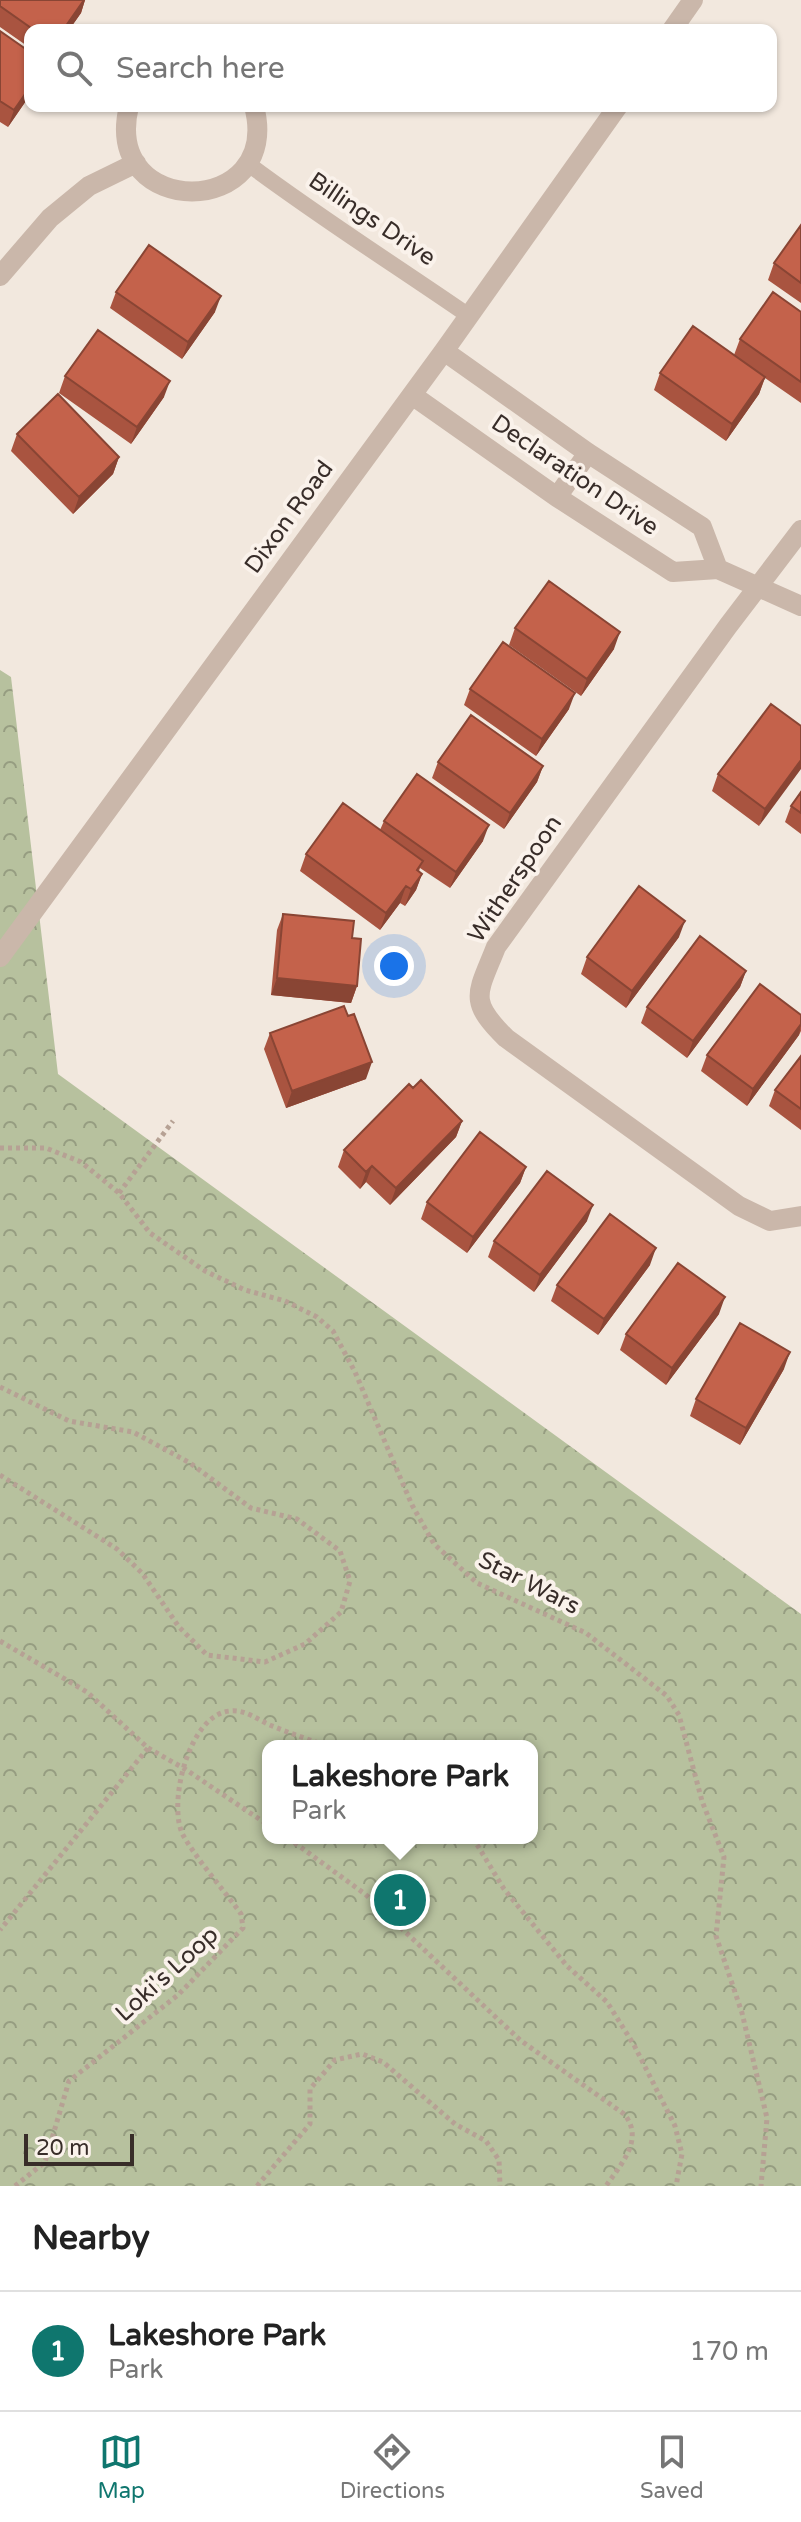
<!DOCTYPE html>
<style>
:root{--surface:#fff;--page:#f2f2f2;--text:#222;--muted:#767676;--line:#e0e0e0;--accent:#0f766e}
body{margin:0;font-family:"Varela Round",sans-serif;background:var(--page);color:var(--text)}
.scale{position:absolute;left:24px;bottom:20px;width:110px;box-sizing:border-box;padding-left:8px;border:4px solid #382d29;border-top:0;font-size:22px;line-height:28px;white-space:nowrap;color:#382d29;-webkit-text-stroke:6px #faf2eb;paint-order:stroke}
.you{position:absolute;left:394px;top:966px;width:28px;height:28px;margin:-20px;border:6px solid #fff;border-radius:50%;background:#1a73e8;box-shadow:0 0 0 12px #1a73e833}
.badge{display:grid;place-items:center;width:52px;height:52px;border-radius:50%;background:var(--accent);color:#fff;font-size:26px;font-weight:700}
.pin{position:absolute;translate:-50% -50%;border:4px solid #fff;box-shadow:0 2px 8px #0006}
.popup{position:absolute;left:262px;top:1740px;width:276px;height:104px;box-sizing:border-box;display:grid;place-content:center;border-radius:16px;background:var(--surface);filter:drop-shadow(0 2px 6px #0005);font-size:26px;white-space:nowrap;color:var(--muted)}
.popup b{font-size:30px;color:var(--text)}
.popup::after{content:'';position:absolute;left:50%;top:100%;margin-left:-16px;border:16px solid transparent;border-top-color:var(--surface)}
.list{margin:0;padding:0;list-style:none}
h2{display:flex;justify-content:space-between;align-items:center;height:104px;margin:0;padding:0 32px;font-size:34px}
h2 small{font-size:26px;font-weight:400;color:var(--muted)}
.list li{display:grid;grid-template-columns:52px 1fr auto;gap:24px;align-items:center;box-sizing:border-box;height:120px;padding:0 32px;border-top:2px solid var(--line)}
.list b{display:block;font-size:30px;white-space:nowrap}
.list p{margin:0;font-size:26px;white-space:nowrap;color:var(--muted)}
.list em{font-size:26px;font-style:normal;color:var(--muted)}
.icon{flex:none;width:44px;height:44px;fill:none;stroke:currentColor;stroke-width:2;stroke-linecap:round;stroke-linejoin:round}
.map{position:relative;flex:none;width:801px;height:2186px;overflow:hidden}
.search{position:absolute;background:var(--surface);box-shadow:0 2px 6px #0004;left:24px;right:24px;top:24px;height:88px;display:flex;align-items:center;gap:20px;box-sizing:border-box;padding:0 28px;border-radius:16px;color:var(--muted);font-size:30px}
.sheet{height:224px;background:var(--surface)}
nav{display:flex;justify-content:space-around;align-items:center;box-sizing:border-box;height:112px;border-top:2px solid var(--line);background:var(--surface);font-size:22px;color:var(--muted)}
nav a{display:grid;justify-items:center;gap:4px}
nav .on{color:var(--accent)}
.map>svg:first-child{display:block}
</style>
<div class="map">
<svg width="801" height="2186" viewBox="0 0 801 2186">
<defs>
<pattern id="forest-crowns" width="20" height="18" patternUnits="userSpaceOnUse" patternTransform="scale(2)"><rect width="20" height="18" fill="#b7c19e"/><path d="M2 6a3 3 0 1 1 6 0M12 15a3 3 0 1 1 6 0" fill="none" stroke="#969d81"/></pattern>
</defs>
<rect width="100%" height="100%" fill="#f2e8de"/>
<path fill="url(#forest-crowns)" fill-rule="evenodd" d="M 0,670 L 11,677 L 58,1074 L 801,1614 L 801,2186 L 0,2186 ZM 268,1746 L 532,1746 L 532,1838 L 268,1838 Z"/>
<g fill="none" stroke-linecap="round" stroke-linejoin="round">
<path stroke="#b6a194" stroke-width="5" stroke-dasharray="4 4" stroke-linecap="butt" d="M 0,1148 L 46,1148 L 81,1162 L 119,1193 L 150,1233 L 205,1271 L 245,1290 L 285,1301 L 317,1317 L 333,1331 L 355,1372 L 412,1505 L 434,1544 L 477,1583 L 586,1633 L 667,1696 L 679,1715 L 702,1801 L 724,1857 L 716,1936 L 742,2013 L 767,2118 L 761,2186
M 119,1193 L 173,1121
M 0,1387 L 69,1421 L 133,1432 L 190,1463 L 251,1508 L 297,1519 L 340,1551 L 350,1581 L 341,1612 L 305,1644 L 265,1662 L 207,1655 L 179,1627 L 142,1573 L 117,1549 L 0,1475
M 0,1641 L 87,1692 L 148,1748 L 0,1930
M 148,1748 L 185,1769 L 268,1825
M 288,1838 L 365,1894 L 520,2040 L 624,2114 C 645,2139 621,2164 606,2186
M 473,1838 L 504,1889 L 567,1966 L 607,2002 L 634,2045 L 675,2126 L 682,2154 L 676,2186
M 15,2186 L 45,2162 L 69,2081 L 178,1995 L 243,1928 L 241,1914 C 224,1890 197,1860 183,1835 C 167,1804 189,1714 230,1711 C 247,1709 260,1722 275,1727 C 292,1734 310,1740 327,1746
M 257,2186 L 310,2124 L 310,2089 L 335,2060 L 362,2054 L 383,2062 L 455,2124 L 486,2141 L 499,2160 L 500,2186"/>
<path stroke="#cab7aa" stroke-width="16" d="M 247,163 C 319,217 395,265 469,316"/>
<path stroke="#cab7aa" stroke-width="20" d="M 672,30 L 693,0
M 129,106 C 101,221 284,219 254,106
M 0,276 L 50,218 L 89,186 L 136,163
M 444,351 L 588,453 L 702,527 L 718,569
M 412,395 L 557,497 L 673,572 L 718,569 L 801,606
M 557,497 L 588,453
M 801,530 L 728,626 L 496,947 C 478,993 467,1000 506,1038 L 739,1206 L 770,1221 L 801,1216
M 0,957 L 444,351 L 618,106"/>
</g>
<path fill="#a95440" d="M 0,0 L 85,0 L 81,13 L 69,30 L 30,30 L 30,48 L 0,27 Z
M 0,31 L 30,52 L 30,95 L 8,127 L 0,122 Z
M 801,225 L 801,303 L 768,280 L 774,263 Z
M 116,292 L 215,312 L 182,359 L 110,308 Z
M 801,312 L 801,403 L 765,378 L 759,394 L 726,441 L 654,390 L 660,373 L 734,355 L 740,339 Z
M 65,376 L 164,397 L 131,444 L 59,393 Z
M 17,434 L 119,457 L 113,474 L 73,514 L 11,451 Z
M 515,628 L 614,649 L 581,696 L 509,645 Z
M 470,689 L 569,709 L 536,756 L 464,705 Z
M 801,726 L 759,826 L 712,791 L 718,774 Z
M 438,762 L 543,766 L 537,782 L 504,829 L 432,778 Z
M 801,792 L 801,834 L 785,822 L 791,806 Z
M 384,821 L 483,841 L 450,888 L 420,868 L 419,871 L 422,874 L 416,890 L 405,906 L 400,903 L 380,930 L 300,871 L 306,854 L 380,830 Z
M 283,914 L 352,938 L 357,986 L 351,1003 L 271,995 L 277,930 Z
M 679,937 L 626,1008 L 581,974 L 587,957 Z
M 746,971 L 740,987 L 687,1058 L 641,1023 L 647,1007 Z
M 801,1015 L 801,1031 L 799,1035 L 747,1106 L 701,1071 L 707,1055 Z
M 348,1016 L 366,1079 L 286,1108 L 264,1049 L 270,1033 Z
M 801,1056 L 801,1130 L 769,1106 L 775,1090 Z
M 413,1088 L 462,1121 L 456,1137 L 390,1205 L 366,1182 L 360,1189 L 338,1167 L 344,1150 Z
M 526,1167 L 520,1183 L 467,1253 L 421,1219 L 427,1202 Z
M 587,1221 L 534,1292 L 488,1257 L 494,1241 Z
M 650,1265 L 598,1335 L 551,1301 L 557,1285 Z
M 719,1314 L 666,1385 L 620,1350 L 626,1334 Z
M 784,1369 L 740,1445 L 690,1416 L 696,1399 Z"/>
<path fill="#894534" d="M 84,0 L 85,0 L 81,13 L 69,30 L 63,30 Z
M 30,87 L 30,95 L 8,127 L 14,110 Z
M 221,296 L 215,312 L 182,359 L 188,342 Z
M 765,377 L 759,394 L 726,441 L 732,424 Z
M 170,381 L 164,397 L 131,444 L 137,427 Z
M 119,457 L 113,474 L 73,514 L 79,497 Z
M 620,632 L 614,649 L 581,696 L 587,679 Z
M 575,693 L 569,709 L 536,756 L 542,739 Z
M 801,760 L 801,769 L 759,826 L 765,809 Z
M 543,766 L 537,782 L 504,829 L 510,813 Z
M 489,825 L 483,841 L 450,888 L 456,872 Z
M 422,874 L 416,890 L 405,906 L 411,889 Z
M 406,886 L 400,903 L 380,930 L 386,913 Z
M 685,921 L 679,937 L 626,1008 L 632,991 Z
M 746,971 L 740,987 L 687,1058 L 693,1041 Z
M 277,978 L 357,986 L 351,1003 L 271,995 Z
M 801,1024 L 799,1035 L 747,1106 L 753,1089 Z
M 372,1062 L 366,1079 L 286,1108 L 292,1091 Z
M 462,1121 L 456,1137 L 390,1205 L 396,1188 Z
M 372,1166 L 366,1182 L 360,1189 L 366,1172 Z
M 526,1167 L 520,1183 L 467,1253 L 473,1237 Z
M 593,1205 L 587,1221 L 534,1292 L 540,1275 Z
M 656,1248 L 650,1265 L 598,1335 L 604,1319 Z
M 725,1297 L 719,1314 L 666,1385 L 672,1368 Z
M 790,1352 L 784,1369 L 740,1445 L 746,1428 Z"/>
<path fill="#c4624b" stroke="#894534" stroke-width="2" d="M 0,0 L 84,0 L 63,30 L 34,30 L 0,6 Z
M 0,31 L 30,52 L 30,87 L 14,110 L 0,101 Z
M 801,225 L 801,283 L 774,263 Z
M 149,245 L 221,296 L 188,342 L 116,292 Z
M 773,292 L 801,312 L 801,382 L 740,339 Z
M 693,326 L 765,377 L 732,424 L 660,373 Z
M 98,330 L 170,381 L 137,427 L 65,376 Z
M 58,394 L 119,457 L 79,497 L 17,434 Z
M 549,581 L 620,632 L 587,679 L 515,628 Z
M 503,642 L 575,693 L 542,739 L 470,689 Z
M 771,704 L 801,726 L 801,760 L 765,809 L 718,774 Z
M 471,715 L 543,766 L 510,813 L 438,762 Z
M 417,774 L 489,825 L 456,872 L 384,821 Z
M 801,792 L 801,813 L 791,806 Z
M 343,803 L 423,861 L 417,870 L 422,874 L 411,889 L 406,886 L 386,913 L 306,854 Z
M 639,886 L 685,921 L 632,991 L 587,957 Z
M 283,914 L 354,921 L 352,938 L 361,939 L 357,986 L 277,978 Z
M 700,936 L 746,971 L 693,1041 L 647,1007 Z
M 760,984 L 801,1015 L 801,1024 L 753,1089 L 707,1055 Z
M 344,1006 L 348,1016 L 354,1014 L 372,1062 L 292,1091 L 270,1033 Z
M 801,1056 L 801,1109 L 775,1090 Z
M 421,1080 L 462,1121 L 396,1188 L 372,1166 L 366,1172 L 344,1150 L 409,1084 L 413,1088 Z
M 480,1132 L 526,1167 L 473,1237 L 427,1202 Z
M 547,1171 L 593,1205 L 540,1275 L 494,1241 Z
M 610,1214 L 656,1248 L 604,1319 L 557,1285 Z
M 678,1263 L 725,1297 L 672,1368 L 626,1334 Z
M 740,1323 L 790,1352 L 746,1428 L 696,1399 Z"/>
<g text-anchor="middle" dominant-baseline="central" stroke-width="8" stroke-linejoin="round" paint-order="stroke">
<g font-size="24" fill="#382d29" stroke="#faf2eb">
<text transform="translate(372 219) rotate(34)">Billings Drive</text>
<text transform="translate(575 475) rotate(34)">Declaration Drive</text>
<text transform="translate(289 517) rotate(-54)">Dixon Road</text>
<text transform="translate(515 879) rotate(-56)">Witherspoon</text>
<text transform="translate(529 1583) rotate(27)">Star Wars</text>
<text transform="translate(167 1974) rotate(-42)">Loki's Loop</text>
</g>
</g>
</svg>
<div class="scale">20 m</div>
<div class="you"></div>
<div class="pin badge" style="left:400px;top:1900px">1</div>
<div class="popup"><b>Lakeshore Park</b>Park</div>
<div class="search"><svg class="icon" aria-label="search" viewBox="0 0 24 24"><circle cx="10" cy="10" r="6"/><path d="M15 15l6 6"/></svg>Search here</div>
</div>
<section class="sheet">
<h2>Nearby<small></small></h2>
<ul class="list">
<li><span class="badge">1</span><div><b>Lakeshore Park</b><p>Park</p></div><em>170 m</em></li>
</ul>
</section>
<nav>
<a class="on"><svg class="icon" aria-label="map" viewBox="0 0 24 24"><path d="M3 6l6-2 6 2 6-2v14l-6 2-6-2-6 2zM9 4v14M15 6v14"/></svg>Map</a>
<a><svg class="icon" aria-label="directions" viewBox="0 0 24 24"><path d="M12 3l9 9-9 9-9-9zM9 14v-3h6M13 9l2 2-2 2"/></svg>Directions</a>
<a><svg class="icon" aria-label="saved" viewBox="0 0 24 24"><path d="M7 4h10v16l-5-4-5 4z"/></svg>Saved</a>
</nav>
